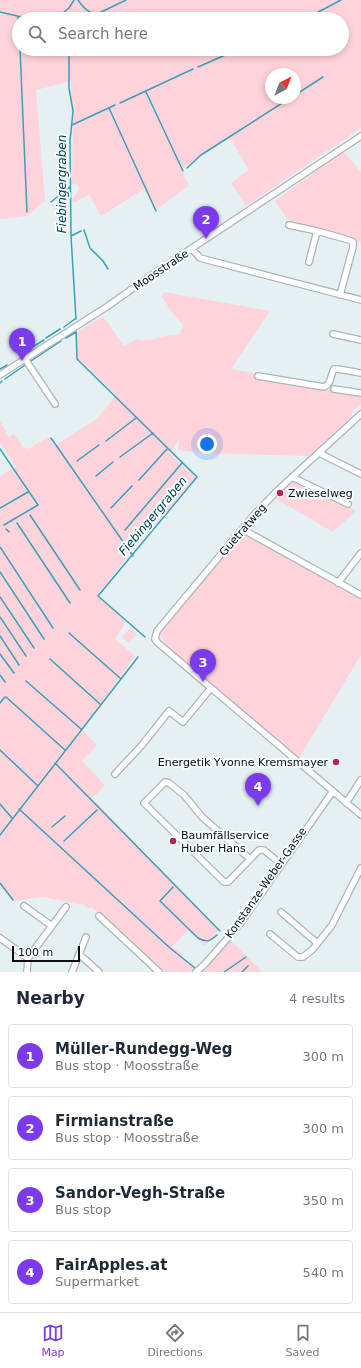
<!DOCTYPE html>
<meta charset="utf-8">
<style>
:root{--surface:#fff;--page:#f2f2f3;--text:#1f2937;--muted:#747a83;--line:#e0e1e3;--accent:#7c3aed}
body{margin:0;font-family:"DejaVu Sans",sans-serif;background:var(--page);color:var(--text)}
.compass{position:absolute;left:265px;top:68px;width:36px;height:36px;border-radius:50%;background:var(--surface);box-shadow:0 2px 6px #0003;rotate:42deg}
.scale{position:absolute;left:12px;bottom:10px;width:68px;box-sizing:border-box;padding-left:4px;border:2px solid #0b0f10;border-top:0;font-size:11px;line-height:14px;white-space:nowrap;color:#0b0f10;-webkit-text-stroke:3px #f3fcff;paint-order:stroke}
.you{position:absolute;left:207px;top:444px;width:14px;height:14px;margin:-10px;border:3px solid #fff;border-radius:50%;background:#1a73e8;box-shadow:0 0 0 6px #1a73e833}
.badge{display:grid;place-items:center;width:26px;height:26px;border-radius:50%;background:var(--accent);color:#fff;font-size:13px;font-weight:700}
.pin{position:absolute;translate:-50% -33px;filter:drop-shadow(0 1px 2px #0008)}
.pin::after{content:'';position:absolute;top:21px;width:14px;height:12px;background:inherit;clip-path:polygon(0 0,100% 0,50% 100%)}
.list{margin:0;padding:0;list-style:none}
h2{display:flex;justify-content:space-between;align-items:center;height:52px;margin:0;padding:0 16px;font-size:17px}
h2 small{font-size:13px;font-weight:400;color:var(--muted)}
.list li{display:grid;grid-template-columns:26px 1fr auto;gap:12px;align-items:center;box-sizing:border-box;height:64px;margin:0 8px 8px;padding:0 8px;border:1px solid var(--line);border-radius:4px}
.list b{display:block;font-size:15px;white-space:nowrap}
.list p{margin:0;font-size:13px;white-space:nowrap;color:var(--muted)}
.list em{font-size:13px;font-style:normal;color:var(--muted)}
.icon{flex:none;width:22px;height:22px;fill:none;stroke:currentColor;stroke-width:2;stroke-linecap:round;stroke-linejoin:round}
.map{position:relative;flex:none;width:361px;height:972px;overflow:hidden}
.search{position:absolute;background:var(--surface);box-shadow:0 2px 6px #0003;left:12px;right:12px;top:12px;height:44px;display:flex;align-items:center;gap:10px;box-sizing:border-box;padding:0 14px;border-radius:22px;color:var(--muted);font-size:15px}
.sheet{height:340px;background:var(--surface)}
nav{display:flex;justify-content:space-around;align-items:center;box-sizing:border-box;height:56px;border-top:1px solid var(--line);background:var(--surface);font-size:11px;color:var(--muted)}
nav a{display:grid;justify-items:center;gap:2px}
nav .on{color:var(--accent)}
.map>svg:first-child{display:block}
</style>
<div class="map">
<svg width="361" height="972" viewBox="0 0 361 972">
<rect width="100%" height="100%" fill="#e4f0f2"/>
<path fill="#ffd3db" fill-rule="evenodd" d="M 0,0 L 361,0 L 361,128 L 246,206 L 231,183 L 249,170 L 230,138 L 181,169 L 189,186 L 155,210 L 144,189 L 101,216 L 89,194 L 74,203 L 72,200 L 79,189 L 78,185 L 72,184 L 73,126 L 71,81 L 36,90 L 45,201 L 27,216 L 0,219 ZM 19,19 L 342,19 L 342,49 L 19,49 ZM 271,74 L 295,74 L 295,98 L 271,98 Z
M 343,151 L 361,172 L 361,242 L 288,220 L 275,201 Z
M 164,292 L 270,311 L 231,369 L 258,374 L 258,378 L 361,395 L 361,404 L 352,412 L 351,417 L 309,456 L 207,453 L 178,450 L 179,439 L 170,453 L 196,478 L 130,553 L 97,596 L 126,622 L 115,639 L 135,656 L 82,730 L 97,745 L 82,761 L 105,785 L 92,798 L 219,930 L 205,946 L 188,930 L 172,947 L 181,953 L 185,959 L 199,970 L 229,939 L 263,972 L 161,972 L 102,915 L 91,907 L 89,909 L 84,905 L 43,897 L 13,901 L 0,884 L 0,476 L 16,467 L 0,443 L 0,421 L 9,437 L 14,434 L 23,447 L 29,449 L 48,437 L 55,446 L 74,433 L 97,419 L 116,395 L 77,357 L 76,333 L 103,316 L 124,346 L 137,339 C 150,344 164,333 178,335 L 184,326 L 170,310 L 162,296 Z
M 294,480 L 345,504 L 356,511 L 333,532 L 276,499 Z
M 244,533 L 361,598 L 361,655 L 299,758 L 168,647 L 160,634 L 161,630 Z
M 131,628 L 137,634 L 128,643 L 122,637 Z"/>
<g fill="none" stroke-linecap="round" stroke-linejoin="round">
<path stroke="#3d9fb3" stroke-width="1.5" d="M 78,0 C 83,7 88,13 97,14 L 126,0
M 0,12 L 30,19
M 18,17 L 19,27
M 65,19 L 64,12 L 69,8 L 74,0
M 305,19 L 341,0
M 20,49 L 27,212
M 69,49 L 69,88 L 73,111 L 70,141 L 71,236 L 76,319
M 198,67 L 239,49
M 146,92 L 183,171
M 295,95 L 323,77
M 120,103 L 193,69
M 109,108 L 156,211
M 72,125 L 115,105
M 187,168 L 201,155 L 290,98
M 65,190 L 70,187
M 51,202 L 61,194
M 84,230 L 90,248 L 103,261 L 108,269
M 71,236 L 81,231
M 64,327 L 75,319
M 76,329 L 77,359 L 197,477 L 98,596 L 145,637
M 46,338 L 60,329
M 66,338 L 76,332
M 31,348 L 44,340
M 31,361 L 61,341
M 0,369 L 7,365
M 5,379 L 25,365
M 0,383 L 2,381
M 51,438 L 133,556
M 106,441 L 136,418
M 0,449 L 38,505 L 4,525
M 120,457 L 153,433
M 77,461 L 99,445
M 96,476 L 113,462
M 139,480 L 167,449
M 0,508 L 28,492
M 111,508 L 132,486
M 30,515 L 80,590
M 17,523 L 70,603
M 6,529 L 9,532
M 125,530 L 182,463
M 0,547 L 53,628
M 0,572 L 44,639
M 0,597 L 34,648
M 0,617 L 26,656
M 69,633 L 120,678
M 0,636 L 19,665
M 0,654 L 14,673
M 50,659 L 100,704
M 0,675 L 5,682
M 26,681 L 81,729
M 0,703 L 4,698 L 6,697 L 65,750
M 0,750 L 38,786
M 55,763 L 220,931
M 0,804 L 12,818
M 19,809 L 170,948 L 195,968
M 52,827 L 65,816
M 0,835 L 138,657
M 64,841 L 97,810
M 0,883 L 13,900
M 173,887 L 160,901 L 198,938 C 207,943 210,941 217,935
M 224,972 L 246,957
M 242,972 L 248,966"/>
<g stroke="#abb5b8" stroke-width="8">
<path id="minor" d="M 289,225 L 317,231 L 349,240 L 353,242 L 353,247 L 340,295
M 192,249 L 200,258 L 361,300
M 309,262 L 317,231
M 333,334 L 361,340
M 25,359 L 55,404
M 0,375 L 108,306 L 153,274 L 361,136
M 258,376 L 324,387 C 332,383 330,376 334,369 L 338,369 L 361,373
M 334,389 L 361,393
M 361,414 L 277,491 L 253,516 L 157,631 L 155,639 L 158,643 L 361,815
M 319,453 L 361,474
M 292,477 L 348,504
M 242,529 L 361,595
M 338,583 L 361,553
M 115,774 L 142,745 L 169,711 L 183,722 L 211,688
M 346,803 L 361,780
M 250,859 L 202,817 L 184,795 L 169,783 L 165,782 L 144,803 L 224,882 L 228,882 L 259,850 L 264,850 L 281,864
M 24,906 L 52,926
M 281,912 L 317,943
M 99,916 L 159,972
M 270,934 L 298,957 L 303,957 L 313,949 L 332,925 L 361,868
M 0,938 L 28,958
M 79,954 L 99,972
M 27,972 L 28,958 L 66,907
M 72,972 L 86,937
M 196,972 L 205,964 L 240,924 L 333,791"/>
</g>
<use href="#minor" stroke="#fff" stroke-width="5.5"/>
</g>
<g fill="#b42658" stroke="#f3fcff" stroke-width="1.5">
<circle cx="280" cy="493" r="4"/>
<circle cx="336" cy="762" r="4"/>
<circle cx="173" cy="841" r="4"/>
</g>
<g text-anchor="middle" dominant-baseline="central" stroke-width="4" stroke-linejoin="round" paint-order="stroke">
<g font-size="11" fill="#0b0f10" stroke="#f3fcff">
<text transform="translate(161 270) rotate(-34)">Moosstraße</text>
<text transform="translate(243 530) rotate(-49)">Guetratweg</text>
<text transform="translate(266 883) rotate(-55)">Konstanze-Weber-Gasse</text>
</g>
<g font-size="11" fill="#0b0f10" stroke="#f3fcff" text-anchor="start">
<text x="288" y="493">Zwieselweg</text>
<text x="328" y="762" text-anchor="end">Energetik Yvonne Kremsmayer</text>
<text x="181" y="835">Baumfällservice<tspan x="181" dy="13">Huber Hans</tspan></text>
</g>
<g font-size="12" font-style="italic" fill="#00404b" stroke="#f3fcff">
<text transform="translate(62 184) rotate(-90)">Fiebingergraben</text>
<text transform="translate(153 516) rotate(-50)">Fiebingergraben</text>
</g>
</g>
</svg>
<svg class="compass" viewBox="-18 -18 36 36"><path d="M0-13l5 13h-10z" fill="#e53935"/><path d="M0 13l5-13h-10z" fill="#747a83"/></svg>
<div class="scale">100 m</div>
<div class="you"></div>
<div class="pin badge" style="left:22px;top:361px">1</div>
<div class="pin badge" style="left:206px;top:239px">2</div>
<div class="pin badge" style="left:203px;top:682px">3</div>
<div class="pin badge" style="left:258px;top:806px">4</div>
<div class="search"><svg class="icon" aria-label="search" viewBox="0 0 24 24"><circle cx="10" cy="10" r="6"/><path d="M15 15l6 6"/></svg>Search here</div>
</div>
<section class="sheet">
<h2>Nearby<small>4 results</small></h2>
<ul class="list">
<li><span class="badge">1</span><div><b>Müller-Rundegg-Weg</b><p>Bus stop · Moosstraße</p></div><em>300 m</em></li>
<li><span class="badge">2</span><div><b>Firmianstraße</b><p>Bus stop · Moosstraße</p></div><em>300 m</em></li>
<li><span class="badge">3</span><div><b>Sandor-Vegh-Straße</b><p>Bus stop</p></div><em>350 m</em></li>
<li><span class="badge">4</span><div><b>FairApples.at</b><p>Supermarket</p></div><em>540 m</em></li>
</ul>
</section>
<nav>
<a class="on"><svg class="icon" aria-label="map" viewBox="0 0 24 24"><path d="M3 6l6-2 6 2 6-2v14l-6 2-6-2-6 2zM9 4v14M15 6v14"/></svg>Map</a>
<a><svg class="icon" aria-label="directions" viewBox="0 0 24 24"><path d="M12 3l9 9-9 9-9-9zM9 14v-3h6M13 9l2 2-2 2"/></svg>Directions</a>
<a><svg class="icon" aria-label="saved" viewBox="0 0 24 24"><path d="M7 4h10v16l-5-4-5 4z"/></svg>Saved</a>
</nav>
